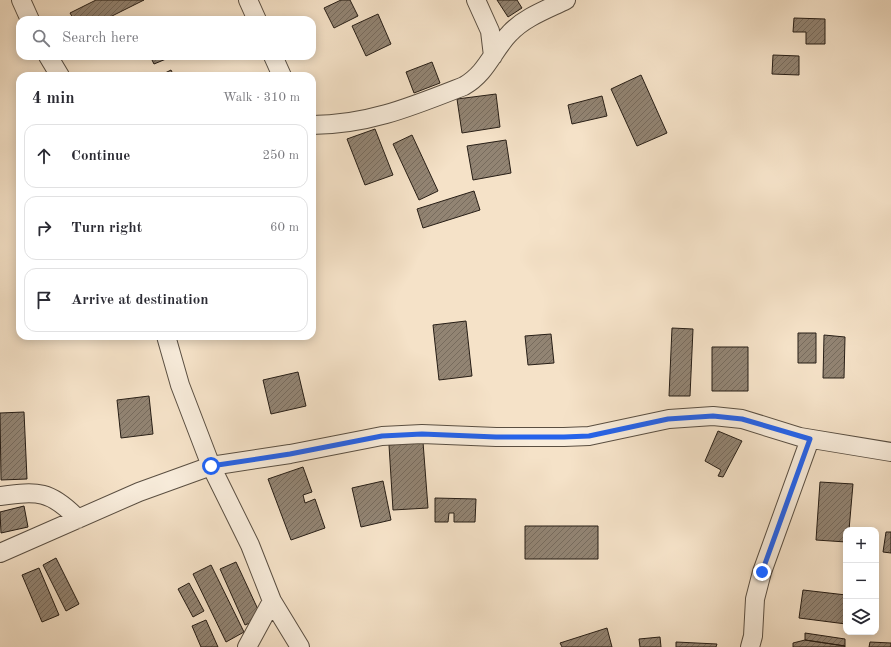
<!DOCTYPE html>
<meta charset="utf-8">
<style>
:root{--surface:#fff;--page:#f7f7f7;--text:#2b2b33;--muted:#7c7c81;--line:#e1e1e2}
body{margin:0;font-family:"Old Standard TT",serif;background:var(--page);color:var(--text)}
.controls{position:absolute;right:12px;bottom:12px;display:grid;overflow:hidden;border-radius:8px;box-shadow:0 2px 10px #0003}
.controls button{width:36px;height:36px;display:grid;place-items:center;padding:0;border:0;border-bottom:1px solid var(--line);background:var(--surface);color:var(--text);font:20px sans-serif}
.stop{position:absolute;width:12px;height:12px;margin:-9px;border:3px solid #2563eb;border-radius:50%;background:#fff}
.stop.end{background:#2563eb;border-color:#fff;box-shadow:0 1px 4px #0008}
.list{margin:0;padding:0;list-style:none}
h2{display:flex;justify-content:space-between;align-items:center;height:52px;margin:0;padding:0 16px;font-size:17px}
h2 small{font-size:13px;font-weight:400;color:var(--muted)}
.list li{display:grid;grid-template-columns:26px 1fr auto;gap:12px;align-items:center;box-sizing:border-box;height:64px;margin:0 8px 8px;padding:0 8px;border:1px solid var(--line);border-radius:12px}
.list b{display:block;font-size:15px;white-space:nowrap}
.list em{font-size:13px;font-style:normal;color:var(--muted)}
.icon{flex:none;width:22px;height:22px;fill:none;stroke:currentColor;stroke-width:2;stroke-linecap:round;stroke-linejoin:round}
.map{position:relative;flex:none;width:891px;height:647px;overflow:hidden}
.search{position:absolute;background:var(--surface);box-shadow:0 2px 10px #0003;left:16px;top:16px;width:300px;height:44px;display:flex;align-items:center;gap:10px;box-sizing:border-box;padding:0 14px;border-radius:12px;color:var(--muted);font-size:15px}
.panel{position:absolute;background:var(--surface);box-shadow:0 2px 10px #0003;left:16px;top:72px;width:300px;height:268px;border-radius:12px}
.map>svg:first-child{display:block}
</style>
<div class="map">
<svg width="891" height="647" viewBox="0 0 891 647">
<defs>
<pattern id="building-hatch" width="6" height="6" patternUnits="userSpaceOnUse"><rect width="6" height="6" fill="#928473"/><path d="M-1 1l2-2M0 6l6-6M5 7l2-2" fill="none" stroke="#776b5d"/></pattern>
</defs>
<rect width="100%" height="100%" fill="#f5e2c8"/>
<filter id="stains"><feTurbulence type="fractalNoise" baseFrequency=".005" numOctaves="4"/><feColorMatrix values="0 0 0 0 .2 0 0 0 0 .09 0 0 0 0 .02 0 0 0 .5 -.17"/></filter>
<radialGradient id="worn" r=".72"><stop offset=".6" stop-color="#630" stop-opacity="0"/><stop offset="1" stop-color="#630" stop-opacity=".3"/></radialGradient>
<path fill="url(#building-hatch)" stroke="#271e16" d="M 96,0 L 144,0 L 104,20 L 74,20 L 70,13 Z
M 341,0 L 350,0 L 358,16 L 334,28 L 324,8 Z
M 497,0 L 517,0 L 522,8 L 508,17 Z
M 378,14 L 391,44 L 366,56 L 352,26 Z
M 794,18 L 825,19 L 825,44 L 806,44 L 806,32 L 793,32 Z
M 773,55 L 799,56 L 799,75 L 772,74 Z
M 150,56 L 165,56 L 166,59 L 154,64 Z
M 432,62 L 440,83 L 414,93 L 406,72 Z
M 171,70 L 174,76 L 161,76 L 161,75 Z
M 641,75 L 667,133 L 637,146 L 611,89 Z
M 496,94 L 500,127 L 462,133 L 457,99 Z
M 602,96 L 607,116 L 572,124 L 568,105 Z
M 375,129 L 393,175 L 365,185 L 347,139 Z
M 412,135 L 438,191 L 419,200 L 393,144 Z
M 506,140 L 511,173 L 473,180 L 467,146 Z
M 474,191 L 480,210 L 423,228 L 417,209 Z
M 466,321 L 472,376 L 439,380 L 433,325 Z
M 672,328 L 693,329 L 690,396 L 669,396 Z
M 798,333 L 816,333 L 816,363 L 798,363 Z
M 551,334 L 554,363 L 528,365 L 525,336 Z
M 824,335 L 845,337 L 844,378 L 823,378 Z
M 712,347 L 748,347 L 748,391 L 712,391 Z
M 298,372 L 306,406 L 271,414 L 263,380 Z
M 149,396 L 153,434 L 121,438 L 117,400 Z
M 24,412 L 27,479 L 1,480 L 0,413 Z
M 718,431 L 742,441 L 723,477 L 718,476 L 721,470 L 705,461 Z
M 423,442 L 428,508 L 393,510 L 389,445 Z
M 303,467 L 312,492 L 303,495 L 305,503 L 315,499 L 325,528 L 291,540 L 268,479 Z
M 383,481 L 391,520 L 361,527 L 352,488 Z
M 820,482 L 853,484 L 849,530 L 846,530 L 846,542 L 816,540 Z
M 435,498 L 476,499 L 475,522 L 454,522 L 454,513 L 449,513 L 448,522 L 435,522 Z
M 24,506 L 28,527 L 1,533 L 0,512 Z
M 525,526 L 598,526 L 598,559 L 525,559 Z
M 886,532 L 891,532 L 891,553 L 883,552 Z
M 56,558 L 79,604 L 66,611 L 43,565 Z
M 236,562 L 262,618 L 245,625 L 220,569 Z
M 211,565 L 244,632 L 226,642 L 193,574 Z
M 39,568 L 59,615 L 42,622 L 22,575 Z
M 189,583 L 204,611 L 193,617 L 178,589 Z
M 803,590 L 846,595 L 846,624 L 799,618 Z
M 206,620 L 218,647 L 201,647 L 192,626 Z
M 607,628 L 612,647 L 562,647 L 560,643 Z
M 805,633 L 845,639 L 845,646 L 805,640 Z
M 660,637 L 661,647 L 640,647 L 639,639 Z
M 805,640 L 845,646 L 845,647 L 793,647 L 793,643 Z
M 676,642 L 717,644 L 716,647 L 676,647 Z
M 870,642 L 891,643 L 891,647 L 869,647 Z"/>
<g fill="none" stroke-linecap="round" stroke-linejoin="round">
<g stroke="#5a4f42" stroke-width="20">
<path id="minor" d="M 21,0 L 30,20
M 248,0 L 257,20
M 476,0 L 490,31 L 493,56
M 48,56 L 60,76
M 273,56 L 282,76
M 312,125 C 368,125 413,106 464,86 C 487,73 493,50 510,33 C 525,17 548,9 566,0
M 166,336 L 180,385 L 211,466 L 250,545 L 272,601 L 300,647
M 0,496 C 38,491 50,490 78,519
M 0,553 L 139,492 L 211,466 L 290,454 L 382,436 L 422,434 L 496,437 L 564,437 L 589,436 L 669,419 L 713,416 L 742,419 L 800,437 L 891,452
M 247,647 L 272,601
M 750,647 L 753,636 L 755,599 L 762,572 L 810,439"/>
</g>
<use href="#minor" stroke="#f8ecdb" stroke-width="18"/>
</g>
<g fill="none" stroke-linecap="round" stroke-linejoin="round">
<path stroke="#2563eb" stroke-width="5" d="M 211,466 L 290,454 L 382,436 L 422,434 L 496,437 L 564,437 L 589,436 L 668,419 L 713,416 L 742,419 L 810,439 L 762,572"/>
</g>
<rect width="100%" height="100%" filter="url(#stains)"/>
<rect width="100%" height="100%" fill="url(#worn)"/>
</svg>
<div class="controls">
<button>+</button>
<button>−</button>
<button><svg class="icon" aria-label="layers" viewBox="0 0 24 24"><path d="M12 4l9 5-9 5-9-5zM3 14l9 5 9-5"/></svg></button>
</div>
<div class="stop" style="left:211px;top:466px"></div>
<div class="stop end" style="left:762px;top:572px"></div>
<div class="search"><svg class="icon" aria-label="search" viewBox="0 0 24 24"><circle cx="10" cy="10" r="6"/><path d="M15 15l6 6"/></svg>Search here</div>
<section class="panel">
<h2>4 min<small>Walk · 310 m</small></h2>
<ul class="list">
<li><svg class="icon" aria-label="ahead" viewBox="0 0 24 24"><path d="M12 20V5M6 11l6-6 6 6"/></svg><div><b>Continue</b></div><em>250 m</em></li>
<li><svg class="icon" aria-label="right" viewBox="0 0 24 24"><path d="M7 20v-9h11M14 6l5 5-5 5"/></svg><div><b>Turn right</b></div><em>60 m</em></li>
<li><svg class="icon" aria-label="arrive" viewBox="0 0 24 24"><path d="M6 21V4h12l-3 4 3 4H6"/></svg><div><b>Arrive at destination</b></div></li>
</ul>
</section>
</div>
